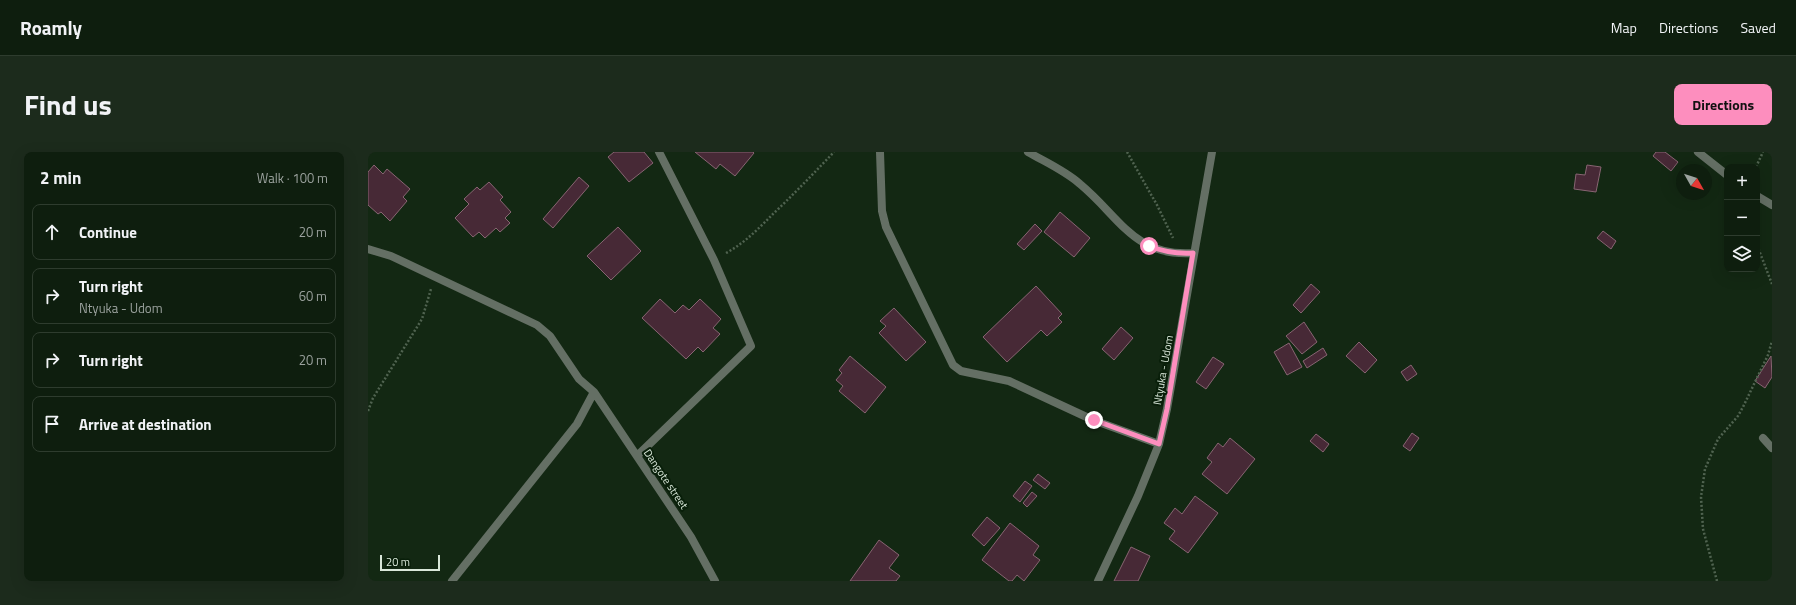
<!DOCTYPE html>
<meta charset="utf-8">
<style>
:root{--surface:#0e1e0e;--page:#1c2b1c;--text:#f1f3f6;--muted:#9ba29e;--line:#2e3c2e;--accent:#fd8ebe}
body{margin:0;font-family:"Titillium Web",sans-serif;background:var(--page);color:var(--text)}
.controls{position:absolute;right:12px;top:12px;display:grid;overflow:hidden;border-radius:8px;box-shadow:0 4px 16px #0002}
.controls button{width:36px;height:36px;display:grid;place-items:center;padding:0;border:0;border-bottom:1px solid var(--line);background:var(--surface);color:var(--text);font:20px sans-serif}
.compass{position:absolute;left:1308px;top:12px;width:36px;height:36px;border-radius:50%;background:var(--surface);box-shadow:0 4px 16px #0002;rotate:129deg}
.scale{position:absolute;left:12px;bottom:10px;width:60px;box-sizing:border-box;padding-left:4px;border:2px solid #d9e7d9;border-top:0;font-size:11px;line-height:14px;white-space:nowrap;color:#d9e7d9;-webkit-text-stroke:3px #091f0a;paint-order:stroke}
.stop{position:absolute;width:12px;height:12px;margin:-9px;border:3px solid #fd8ebe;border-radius:50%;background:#fff}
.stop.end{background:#fd8ebe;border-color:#fff;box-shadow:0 1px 4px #0008}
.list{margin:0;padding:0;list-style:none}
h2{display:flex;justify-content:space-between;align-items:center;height:52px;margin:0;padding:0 16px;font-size:17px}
h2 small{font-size:13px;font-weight:400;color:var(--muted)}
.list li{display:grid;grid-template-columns:26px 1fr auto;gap:12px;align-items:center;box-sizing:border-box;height:56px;margin:0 8px 8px;padding:0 8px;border:1px solid var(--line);border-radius:8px}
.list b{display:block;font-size:15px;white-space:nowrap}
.list p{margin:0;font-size:13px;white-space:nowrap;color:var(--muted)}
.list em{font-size:13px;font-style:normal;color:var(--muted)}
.icon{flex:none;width:22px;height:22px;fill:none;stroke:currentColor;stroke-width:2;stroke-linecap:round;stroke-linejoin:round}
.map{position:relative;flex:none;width:1404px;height:429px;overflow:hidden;border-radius:8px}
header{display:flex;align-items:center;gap:24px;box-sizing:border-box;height:56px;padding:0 20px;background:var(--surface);border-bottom:1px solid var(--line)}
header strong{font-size:19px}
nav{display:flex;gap:22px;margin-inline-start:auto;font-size:14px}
.intro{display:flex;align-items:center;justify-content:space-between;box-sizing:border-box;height:96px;padding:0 24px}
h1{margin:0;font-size:28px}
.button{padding:10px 18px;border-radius:8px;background:var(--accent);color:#111;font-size:14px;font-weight:700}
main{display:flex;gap:24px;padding:0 24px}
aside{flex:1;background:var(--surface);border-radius:8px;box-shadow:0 4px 16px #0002}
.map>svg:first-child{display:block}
</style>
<header>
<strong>Roamly</strong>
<nav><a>Map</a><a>Directions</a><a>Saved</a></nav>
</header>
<div class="intro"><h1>Find us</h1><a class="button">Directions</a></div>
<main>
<aside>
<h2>2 min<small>Walk · 100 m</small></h2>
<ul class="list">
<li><svg class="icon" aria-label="ahead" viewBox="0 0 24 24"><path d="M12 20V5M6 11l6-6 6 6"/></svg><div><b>Continue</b></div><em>20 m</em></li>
<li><svg class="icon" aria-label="right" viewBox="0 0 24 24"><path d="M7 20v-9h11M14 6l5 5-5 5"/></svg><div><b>Turn right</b><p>Ntyuka - Udom</p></div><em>60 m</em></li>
<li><svg class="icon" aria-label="right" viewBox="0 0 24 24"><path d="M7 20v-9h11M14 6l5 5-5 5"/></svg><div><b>Turn right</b></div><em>20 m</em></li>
<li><svg class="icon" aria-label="arrive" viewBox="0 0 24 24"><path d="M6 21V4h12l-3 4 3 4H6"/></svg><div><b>Arrive at destination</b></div></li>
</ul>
</aside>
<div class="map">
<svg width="1404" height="429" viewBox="0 0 1404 429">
<rect width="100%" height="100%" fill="#132813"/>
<path fill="#472936" stroke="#876572" d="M 246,0 L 276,0 L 285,11 L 261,30 L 240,5 Z
M 327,0 L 385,0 L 386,1 L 367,24 L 352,12 L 348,17 Z
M 1288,0 L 1297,0 L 1310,10 L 1303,19 L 1285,4 Z
M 6,13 L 15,22 L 19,17 L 42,37 L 35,45 L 39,49 L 22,69 L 13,60 L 10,62 L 0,53 L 0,20 Z
M 1219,13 L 1233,15 L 1228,40 L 1206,37 L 1208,22 L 1217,23 Z
M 211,25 L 221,34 L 185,76 L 175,67 Z
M 121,30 L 135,45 L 132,48 L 143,60 L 137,66 L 142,71 L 132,80 L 128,76 L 117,86 L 111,80 L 105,85 L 87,66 L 101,52 L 96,47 L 109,35 L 112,38 Z
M 692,60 L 722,86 L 706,105 L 676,80 Z
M 667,72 L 674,79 L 656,98 L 649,92 Z
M 250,75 L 273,99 L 243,128 L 219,104 Z
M 1235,79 L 1248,89 L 1243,97 L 1229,86 Z
M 943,132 L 952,140 L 933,161 L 925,153 Z
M 668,134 L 694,162 L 690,166 L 694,170 L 679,184 L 673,178 L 639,210 L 615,185 Z
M 292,147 L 307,161 L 315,153 L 321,158 L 332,147 L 353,167 L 345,176 L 352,182 L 335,200 L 330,195 L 318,207 L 274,166 Z
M 526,156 L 558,190 L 538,209 L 511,181 L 518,174 L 512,169 Z
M 936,170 L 949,190 L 934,202 L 918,184 Z
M 753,175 L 765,186 L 746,208 L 734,197 Z
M 991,190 L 1009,208 L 997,221 L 978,204 Z
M 921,191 L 934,215 L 919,223 L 906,200 Z
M 955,196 L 959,203 L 939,216 L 935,209 Z
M 482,204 L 518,235 L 497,261 L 471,239 L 475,234 L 468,228 L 474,221 L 471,218 Z
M 1403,204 L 1404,225 L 1397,236 L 1387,229 Z
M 845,205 L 856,212 L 838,237 L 828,230 Z
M 1043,213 L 1049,222 L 1039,229 L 1033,220 Z
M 1044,281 L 1051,286 L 1042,299 L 1035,294 Z
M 948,282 L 961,292 L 955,300 L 942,289 Z
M 862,286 L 887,307 L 859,342 L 834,322 L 844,310 L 839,306 L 850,291 L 855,295 Z
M 670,322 L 682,331 L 677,337 L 665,328 Z
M 657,329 L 664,334 L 652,350 L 645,344 Z
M 664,340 L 669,344 L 659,355 L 655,351 Z
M 827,344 L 850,361 L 820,401 L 801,387 L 807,379 L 796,371 L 807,356 L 814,362 Z
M 619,365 L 632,376 L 616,394 L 604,383 Z
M 642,371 L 671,394 L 665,403 L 672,408 L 656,429 L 649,423 L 644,429 L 641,429 L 614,408 Z
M 511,388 L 531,403 L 521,416 L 532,424 L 528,429 L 482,429 Z
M 763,395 L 782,404 L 770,429 L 746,429 Z"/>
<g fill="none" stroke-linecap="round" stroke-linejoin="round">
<path stroke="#506350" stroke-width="2.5" stroke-dasharray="2 2" stroke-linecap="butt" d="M 759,0 L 789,53 L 805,86
M 1388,15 L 1395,0
M 1389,93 L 1404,132
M 358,101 C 377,91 391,76 405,62 C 426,42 446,21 466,0
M 0,259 L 5,246 L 54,167 L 63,137
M 1349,429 L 1335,377 L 1333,345 L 1337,317 L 1350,287 L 1370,264 L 1375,255 L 1400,203 L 1404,189"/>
<path stroke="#646f64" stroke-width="8" d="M 512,0 L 514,59 L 518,75 L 585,213 L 593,219 L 641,229 L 725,268 L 791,292
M 660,0 C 677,10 696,18 712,32 C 752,65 766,105 825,101
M 1330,0 L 1359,23
M 1389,44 L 1404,53
M 0,97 L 23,104 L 169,173 L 182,184 L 211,227 L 226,240 L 323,385 L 347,429
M 1395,286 L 1404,296
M 269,304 L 383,194 L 346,108 L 291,0
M 84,429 L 209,272 L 226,240
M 730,429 L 770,344 L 791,292 L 799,257 L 844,0"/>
</g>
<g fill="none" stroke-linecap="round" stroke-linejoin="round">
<path stroke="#fd8ebe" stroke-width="5" d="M 726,268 L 791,292 L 799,257 L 825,101 C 809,102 796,100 781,94"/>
</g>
<g text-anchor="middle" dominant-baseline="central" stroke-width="4" stroke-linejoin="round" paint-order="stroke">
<g font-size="11" fill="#d9e7d9" stroke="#091f0a">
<text transform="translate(795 218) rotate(-80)">Ntyuka - Udom</text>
<text transform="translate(298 327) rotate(56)">Dangote street</text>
</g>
</g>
</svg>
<div class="controls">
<button>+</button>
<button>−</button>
<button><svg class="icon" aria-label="layers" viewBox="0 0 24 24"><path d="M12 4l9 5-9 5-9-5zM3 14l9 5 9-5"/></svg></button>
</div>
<svg class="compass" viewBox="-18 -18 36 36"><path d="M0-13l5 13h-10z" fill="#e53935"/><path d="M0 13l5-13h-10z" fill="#9ba29e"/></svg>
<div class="scale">20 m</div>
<div class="stop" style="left:781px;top:94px"></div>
<div class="stop end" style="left:726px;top:268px"></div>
</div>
</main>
